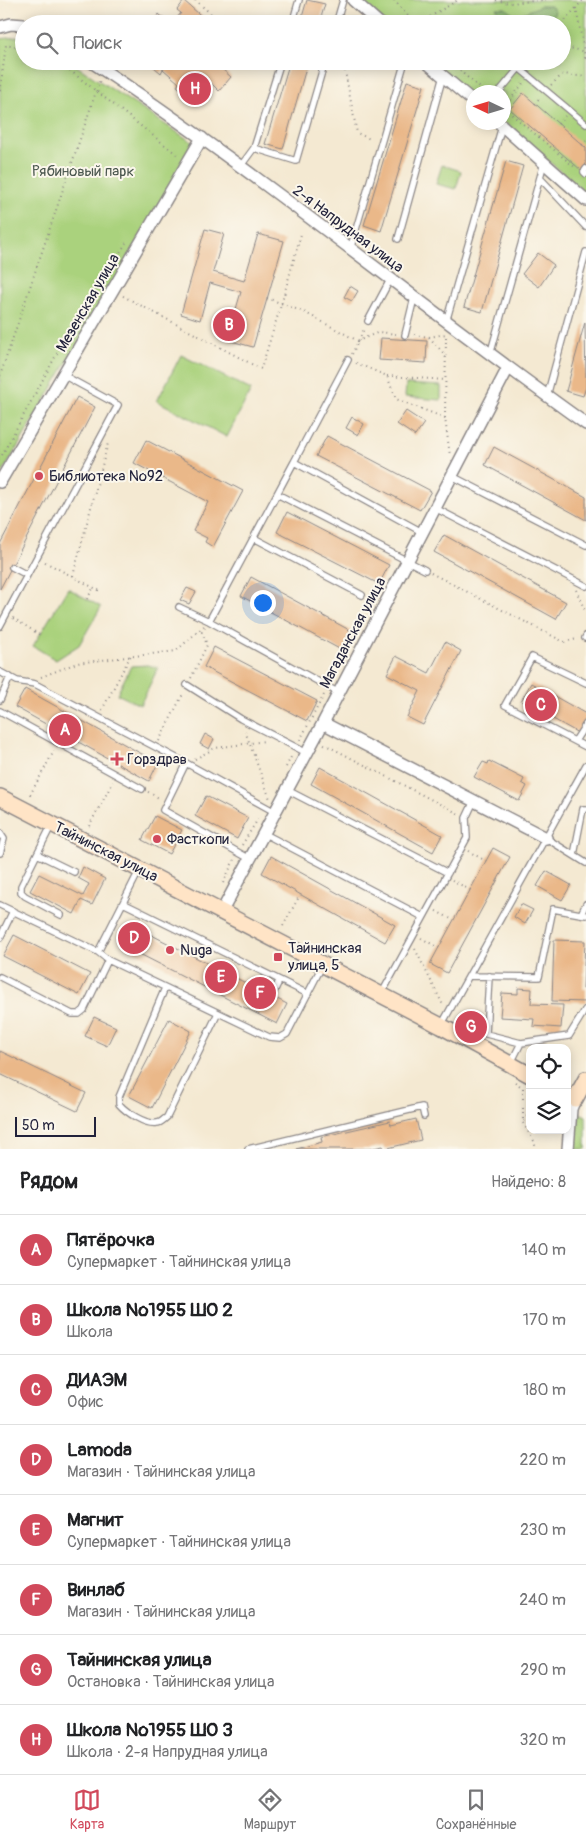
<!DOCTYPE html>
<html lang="ru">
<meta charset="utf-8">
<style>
:root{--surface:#fff;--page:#f6f6f6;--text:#202124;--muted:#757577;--line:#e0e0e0;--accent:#d1495b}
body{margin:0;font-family:Pangolin,sans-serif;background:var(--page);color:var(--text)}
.controls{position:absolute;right:15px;bottom:15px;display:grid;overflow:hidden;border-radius:10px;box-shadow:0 2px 12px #0003}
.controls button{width:45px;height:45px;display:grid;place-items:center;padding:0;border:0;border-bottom:1px solid var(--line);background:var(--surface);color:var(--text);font:25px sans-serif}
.compass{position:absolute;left:466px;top:85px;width:45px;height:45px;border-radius:50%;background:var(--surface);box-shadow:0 2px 12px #0003;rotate:274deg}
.scale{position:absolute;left:15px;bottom:12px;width:81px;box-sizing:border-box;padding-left:5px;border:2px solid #22223b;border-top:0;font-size:14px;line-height:18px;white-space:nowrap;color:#22223b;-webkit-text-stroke:4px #fbf7ec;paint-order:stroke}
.you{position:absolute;left:262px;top:602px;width:18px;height:18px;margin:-12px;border:4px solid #fff;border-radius:50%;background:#1a73e8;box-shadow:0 0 0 8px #1a73e833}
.badge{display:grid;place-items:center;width:32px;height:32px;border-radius:50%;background:var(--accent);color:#fff;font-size:16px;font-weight:700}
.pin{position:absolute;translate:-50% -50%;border:2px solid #fff;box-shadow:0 1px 5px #0006}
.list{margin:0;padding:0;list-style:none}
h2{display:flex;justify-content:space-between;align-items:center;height:65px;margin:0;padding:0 20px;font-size:21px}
h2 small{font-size:16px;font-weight:400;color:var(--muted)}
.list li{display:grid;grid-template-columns:32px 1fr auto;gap:15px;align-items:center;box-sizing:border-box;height:70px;padding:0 20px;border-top:1px solid var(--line)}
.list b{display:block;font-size:19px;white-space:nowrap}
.list p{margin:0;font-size:16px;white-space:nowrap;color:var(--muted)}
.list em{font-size:16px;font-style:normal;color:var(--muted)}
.icon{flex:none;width:28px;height:28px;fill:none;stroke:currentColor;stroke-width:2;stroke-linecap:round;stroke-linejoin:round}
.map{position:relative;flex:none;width:586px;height:1149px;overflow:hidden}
.search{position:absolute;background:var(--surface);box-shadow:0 2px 12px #0003;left:15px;right:15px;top:15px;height:55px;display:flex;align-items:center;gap:12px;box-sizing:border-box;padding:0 18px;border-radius:28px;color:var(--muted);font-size:19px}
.sheet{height:625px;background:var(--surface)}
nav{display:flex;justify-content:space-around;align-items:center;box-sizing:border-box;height:70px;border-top:1px solid var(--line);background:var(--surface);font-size:14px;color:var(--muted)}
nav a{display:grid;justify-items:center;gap:2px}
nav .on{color:var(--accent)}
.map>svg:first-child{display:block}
</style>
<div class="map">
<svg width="586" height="1149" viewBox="0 0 586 1149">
<rect width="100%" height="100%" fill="#fbf7ec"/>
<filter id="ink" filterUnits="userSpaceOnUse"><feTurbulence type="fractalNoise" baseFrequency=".02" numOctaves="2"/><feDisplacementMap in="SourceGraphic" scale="10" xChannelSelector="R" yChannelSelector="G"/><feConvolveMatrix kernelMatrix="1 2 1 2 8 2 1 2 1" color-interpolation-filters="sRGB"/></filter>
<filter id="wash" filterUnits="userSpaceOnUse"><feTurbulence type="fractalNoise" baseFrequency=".0096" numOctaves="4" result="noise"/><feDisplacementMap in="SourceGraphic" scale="20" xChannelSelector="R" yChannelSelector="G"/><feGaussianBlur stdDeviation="1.12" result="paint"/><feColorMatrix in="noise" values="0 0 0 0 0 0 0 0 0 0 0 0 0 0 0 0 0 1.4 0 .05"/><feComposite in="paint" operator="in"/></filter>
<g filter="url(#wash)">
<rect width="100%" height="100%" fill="#f4e9d2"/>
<path fill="#aad27d" stroke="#667a5c" d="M 359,0 L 586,0 L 586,194 L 504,122 L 504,92 L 474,92 L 473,98 L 430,61 L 562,61 L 562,24 L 387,24 Z
M 24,36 L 24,61 L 69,61 L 195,144 L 0,477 L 0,39 Z
M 442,165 L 461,171 L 456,189 L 436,184 Z
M 181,355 L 251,390 L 227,437 L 157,401 Z
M 406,384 L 441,386 L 441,400 L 405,397 Z
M 68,588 L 101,607 L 79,645 L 56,660 L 33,646 Z
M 148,665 L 158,668 L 140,705 L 117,694 L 131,666 Z
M 575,1111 L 586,1116 L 586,1149 L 572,1149 Z"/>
<path fill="#87b46c" stroke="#546b54" d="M 540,6 L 551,6 L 555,11 L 550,24 L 509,24 L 508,20 L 496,8 L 505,8 L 514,14 L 519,15 Z"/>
<g id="blocks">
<path fill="#eab889" d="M 307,0 L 325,4 L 319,24 L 300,24 Z
M 184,1 L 206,20 L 203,24 L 172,24 L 181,13 L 177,10 Z
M 159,14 L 170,24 L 151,24 Z
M 147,61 L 229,61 L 222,69 L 231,77 L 219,91 L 211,83 L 201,95 L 204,98 L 198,105 L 177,86 L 179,83 L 163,69 L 161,73 Z
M 290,61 L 308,61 L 283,149 L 265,144 Z
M 407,81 L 424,86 L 381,231 L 364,225 Z
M 523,93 L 586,148 L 586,164 L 581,170 L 510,109 Z
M 506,161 L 523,166 L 482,312 L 464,307 Z
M 205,229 L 224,234 L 213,272 L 244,281 L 258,234 L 284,241 L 253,347 L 227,340 L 241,292 L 210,283 L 200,320 L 181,314 Z
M 538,253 L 554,265 L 539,287 L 522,274 Z
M 350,286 L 358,291 L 352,301 L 344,297 Z
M 585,322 L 586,387 L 583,396 L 566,391 Z
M 381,338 L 427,341 L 426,363 L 379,360 Z
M 77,397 L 95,407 L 0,589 L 0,544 Z
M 406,411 L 424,423 L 415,436 L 397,424 Z
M 352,417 L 364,424 L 358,435 L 346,428 Z
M 327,436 L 431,491 L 420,510 L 316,456 Z
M 146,440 L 243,491 L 213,547 L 205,542 L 207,538 L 193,531 L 208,502 L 134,463 Z
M 494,447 L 586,497 L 586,520 L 485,465 Z
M 287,512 L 389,565 L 379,584 L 277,532 Z
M 444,535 L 566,602 L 556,619 L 434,552 Z
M 251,577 L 355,633 L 345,652 L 241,596 Z
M 187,588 L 196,592 L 189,604 L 180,600 Z
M 445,642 L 461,651 L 423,725 L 407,717 L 420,691 L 387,674 L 396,656 L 429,673 Z
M 214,647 L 317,701 L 307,721 L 204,667 Z
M 531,683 L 586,714 L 586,722 L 580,734 L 521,701 Z
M 25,689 L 158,763 L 149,781 L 15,707 Z
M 205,734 L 214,739 L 209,749 L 200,744 Z
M 489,761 L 524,779 L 522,783 L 527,786 L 519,801 L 474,777 L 483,762 L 488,764 Z
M 320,767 L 442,835 L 433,852 L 311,784 Z
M 206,796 L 248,818 L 237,839 L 195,816 Z
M 155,816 L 182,830 L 169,854 L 142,840 Z
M 493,848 L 510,857 L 447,973 L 430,964 Z
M 271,856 L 395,925 L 385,942 L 262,873 Z
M 83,867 L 105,879 L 92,905 L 81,900 L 74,914 L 30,891 L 39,874 L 83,896 L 89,884 L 78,878 Z
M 546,871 L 571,885 L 562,900 L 537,886 Z
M 521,904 L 533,910 L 525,924 L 514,917 Z
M 134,926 L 287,1004 L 277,1024 L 124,946 Z
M 14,935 L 90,974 L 79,995 L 3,956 Z
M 554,940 L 585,941 L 583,989 L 586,989 L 586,1002 L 552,1001 Z
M 518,988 L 532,989 L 531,1004 L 563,1005 L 561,1028 L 533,1026 L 534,1019 L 500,1017 L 502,993 L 518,994 Z
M 94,1017 L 116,1027 L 107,1046 L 85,1036 Z
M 169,1019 L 191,1031 L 152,1108 L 129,1096 Z
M 0,1051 L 86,1093 L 77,1111 L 0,1074 Z
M 416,1119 L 421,1140 L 384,1149 L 383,1146 L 369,1149 L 296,1149 L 322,1142 L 321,1137 L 390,1121 L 391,1125 Z"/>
</g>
</g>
<g filter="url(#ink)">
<use href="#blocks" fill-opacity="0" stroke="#8b8686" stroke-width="1"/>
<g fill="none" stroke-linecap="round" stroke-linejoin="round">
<g stroke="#8b8686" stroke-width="8">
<path id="lane" d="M 292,24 L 299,0
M 336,24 L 343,0
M 499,92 L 519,68 L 586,124
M 254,148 L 296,161 L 325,61
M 240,167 L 254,148 L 281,61
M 586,169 L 584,172 L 586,174
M 540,178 L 586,227
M 398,239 L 443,76
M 350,250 L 405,61
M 368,321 L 390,280
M 446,322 L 502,126
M 405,335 L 414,298
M 490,355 L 544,163
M 348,360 L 294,462 L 422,532
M 547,396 L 586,252
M 452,476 L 586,545
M 277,494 L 425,570
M 435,508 L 586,586
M 254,538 L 362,595
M 12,567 L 27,575
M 179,607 L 209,621 L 339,693
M 209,621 L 294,462
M 0,626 L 118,405 L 63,375
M 585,638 L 586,636
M 0,672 L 17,681 L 35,684 L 186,763
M 586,683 L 532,657 L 505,705 L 586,747
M 187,685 L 241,719 L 307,753
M 0,700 L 10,677
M 0,711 L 142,789
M 575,741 L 586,724
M 287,790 L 448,873
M 51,826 L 21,886 L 21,892 L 25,896 L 61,915
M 0,833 L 4,839 L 0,853
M 263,833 L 423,917
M 546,838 L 586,863
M 37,854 L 74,872
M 574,855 L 583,809 L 586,809
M 250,859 L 163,810 L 186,763 L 275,812
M 123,903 L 308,994
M 0,905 L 98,952 L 108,960 L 269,1037 L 280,1038 L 287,1034 L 322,966
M 581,914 L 586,904
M 0,938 L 13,911
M 98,952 L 139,871
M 469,976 L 539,977 L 553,909 L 586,915
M 489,976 L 486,1034 L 521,1043 L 569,1036 L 585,1010
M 0,977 L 72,1014 L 79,1014 L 84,1010 L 108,960
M 165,988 L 119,1097 L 119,1104 C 126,1112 145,1125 157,1123 C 161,1123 164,1119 167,1117 L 218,1013
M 382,993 L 467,838 L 466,818 L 474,801
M 272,996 L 279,981
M 442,1024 L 586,765
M 511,1063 L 521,1043
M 248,1149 L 422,1107 L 424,1116"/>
</g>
<g stroke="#8b8686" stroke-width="14">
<path id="street" d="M 353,0 L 380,24
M 0,27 L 11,24 L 24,25
M 90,61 C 261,174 419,305 586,424
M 425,61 L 474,102
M 498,122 L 586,200
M 0,482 L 202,138
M 323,723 L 546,838
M 222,911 L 323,723 L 508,368
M 568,1149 L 571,1109 L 575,1099"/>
</g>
<g stroke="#8b8686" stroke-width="18">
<path id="secondary" d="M 0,797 L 441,1026 L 530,1075
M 575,1099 L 586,1079"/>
</g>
<path stroke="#8b8686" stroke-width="2" stroke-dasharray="1 4" stroke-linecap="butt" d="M 195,0 L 223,24
M 394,0 L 415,24
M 496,0 L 509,3 L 546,0
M 576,8 L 586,62
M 423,24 L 428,18 L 458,0
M 562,24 L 583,0
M 562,46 L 586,52
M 58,61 L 179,156
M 343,61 L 357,133 L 372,140
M 448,61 L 485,92
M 527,65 L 530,61
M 551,85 L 563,74 L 586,77
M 0,91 L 6,45 L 24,49
M 535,104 L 541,96
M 504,108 L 577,169
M 504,108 L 524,82
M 558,124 L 565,116
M 582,145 L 586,141
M 123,296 L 261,369 L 282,302 L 301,234
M 267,298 L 304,312 L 358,341 L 379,332 L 396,334
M 414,335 L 429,337 L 446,334
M 429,337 L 446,356
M 352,354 L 364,329
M 356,363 L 387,376 L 396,399 L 445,418 L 450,456
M 0,376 L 100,80
M 387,376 L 446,380
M 445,418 L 446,335
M 2,455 L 60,348 L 126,243
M 45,562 L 100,591
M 431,573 L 564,642 L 577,639
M 73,576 L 108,443
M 576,590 L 586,613
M 87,599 L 94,587
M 13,618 L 40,635
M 41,677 L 77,663 L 176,651 L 204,626
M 191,678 L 207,645 L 202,632 L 205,628
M 102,710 L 131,655
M 245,731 L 270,799
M 300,740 L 325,693
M 159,741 L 184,692
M 324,744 L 459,814
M 195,759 L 215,748 L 265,741
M 286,767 L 292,755
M 148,792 L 159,798
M 30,795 L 54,751
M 89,826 L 113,782
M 242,845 L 258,819
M 468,851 L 486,861
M 452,880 L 470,890
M 223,883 L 234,860
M 436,911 L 453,920
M 283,926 L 300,895
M 421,938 L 439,948
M 415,949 L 443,1005
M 515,1082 L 523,1088 L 523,1123 L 534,1141 L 536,1149
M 524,1121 L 530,1111"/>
<use href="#lane" stroke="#fff" stroke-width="5.5"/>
<use href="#street" stroke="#fff" stroke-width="11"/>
<use href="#secondary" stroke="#ffe4c6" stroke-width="15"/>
</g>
</g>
<g fill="#d1495b" stroke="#fbf7ec" stroke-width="2">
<circle cx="39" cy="476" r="5"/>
<path d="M114.5 751.5h5v5h5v5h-5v5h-5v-5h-5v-5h5z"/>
<circle cx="157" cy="839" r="5"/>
<circle cx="170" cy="950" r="5"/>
<rect x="273" y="952" width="10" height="10" rx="2.5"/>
</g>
<g text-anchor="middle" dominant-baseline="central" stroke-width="4" stroke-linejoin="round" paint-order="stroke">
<g font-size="15" fill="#4b574f" stroke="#fbf7ec">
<text x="83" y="171">Рябиновый парк</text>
</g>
<g font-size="15" fill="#22223b" stroke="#fbf7ec">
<text transform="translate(348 229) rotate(37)">2-я Напрудная улица</text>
<text transform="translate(88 303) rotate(-60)">Мезенская улица</text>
<text transform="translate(353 633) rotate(-62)">Магаданская улица</text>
<text transform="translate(106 852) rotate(27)">Тайнинская улица</text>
</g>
<g font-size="15" fill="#22223b" stroke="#fbf7ec" text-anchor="start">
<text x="49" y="476">Библиотека №92</text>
<text x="127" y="759">Горздрав</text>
<text x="167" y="839">Фасткопи</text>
<text x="288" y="948">Тайнинская<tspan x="288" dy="17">улица, 5</tspan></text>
<text x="180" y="950">Nuga</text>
</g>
</g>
</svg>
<div class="controls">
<button><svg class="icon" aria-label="locate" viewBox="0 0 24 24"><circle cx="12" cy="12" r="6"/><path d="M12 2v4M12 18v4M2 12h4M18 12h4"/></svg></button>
<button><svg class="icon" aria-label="layers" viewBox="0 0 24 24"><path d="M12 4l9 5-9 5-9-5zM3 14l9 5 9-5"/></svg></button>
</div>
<svg class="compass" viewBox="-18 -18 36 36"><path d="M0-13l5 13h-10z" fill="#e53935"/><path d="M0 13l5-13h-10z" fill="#757577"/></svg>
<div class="scale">50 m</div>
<div class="you"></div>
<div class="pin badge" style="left:65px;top:730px">A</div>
<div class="pin badge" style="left:229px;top:325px">B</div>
<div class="pin badge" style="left:541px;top:705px">C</div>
<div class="pin badge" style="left:134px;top:938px">D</div>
<div class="pin badge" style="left:221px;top:977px">E</div>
<div class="pin badge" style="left:260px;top:993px">F</div>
<div class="pin badge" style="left:471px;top:1027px">G</div>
<div class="pin badge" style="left:195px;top:89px">H</div>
<div class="search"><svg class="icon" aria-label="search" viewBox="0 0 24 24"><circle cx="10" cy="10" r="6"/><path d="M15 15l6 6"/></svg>Поиск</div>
</div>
<section class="sheet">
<h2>Рядом<small>Найдено: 8</small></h2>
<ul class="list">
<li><span class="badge">A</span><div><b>Пятёрочка</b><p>Супермаркет · Тайнинская улица</p></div><em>140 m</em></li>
<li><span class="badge">B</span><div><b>Школа №1955 ШО 2</b><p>Школа</p></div><em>170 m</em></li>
<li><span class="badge">C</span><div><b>ДИАЭМ</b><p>Офис</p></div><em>180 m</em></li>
<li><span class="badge">D</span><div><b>Lamoda</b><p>Магазин · Тайнинская улица</p></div><em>220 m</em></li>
<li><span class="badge">E</span><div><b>Магнит</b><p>Супермаркет · Тайнинская улица</p></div><em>230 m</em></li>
<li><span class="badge">F</span><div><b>Винлаб</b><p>Магазин · Тайнинская улица</p></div><em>240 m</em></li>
<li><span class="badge">G</span><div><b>Тайнинская улица</b><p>Остановка · Тайнинская улица</p></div><em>290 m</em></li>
<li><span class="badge">H</span><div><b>Школа №1955 ШО 3</b><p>Школа · 2-я Напрудная улица</p></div><em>320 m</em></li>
</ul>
</section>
<nav>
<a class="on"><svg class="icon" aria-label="map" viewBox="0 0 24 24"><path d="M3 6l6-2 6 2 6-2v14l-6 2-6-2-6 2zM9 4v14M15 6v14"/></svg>Карта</a>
<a><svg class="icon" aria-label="directions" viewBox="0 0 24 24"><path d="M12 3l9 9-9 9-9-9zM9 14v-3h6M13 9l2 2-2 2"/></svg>Маршрут</a>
<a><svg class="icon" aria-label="saved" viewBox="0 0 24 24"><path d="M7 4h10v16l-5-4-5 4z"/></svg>Сохранённые</a>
</nav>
